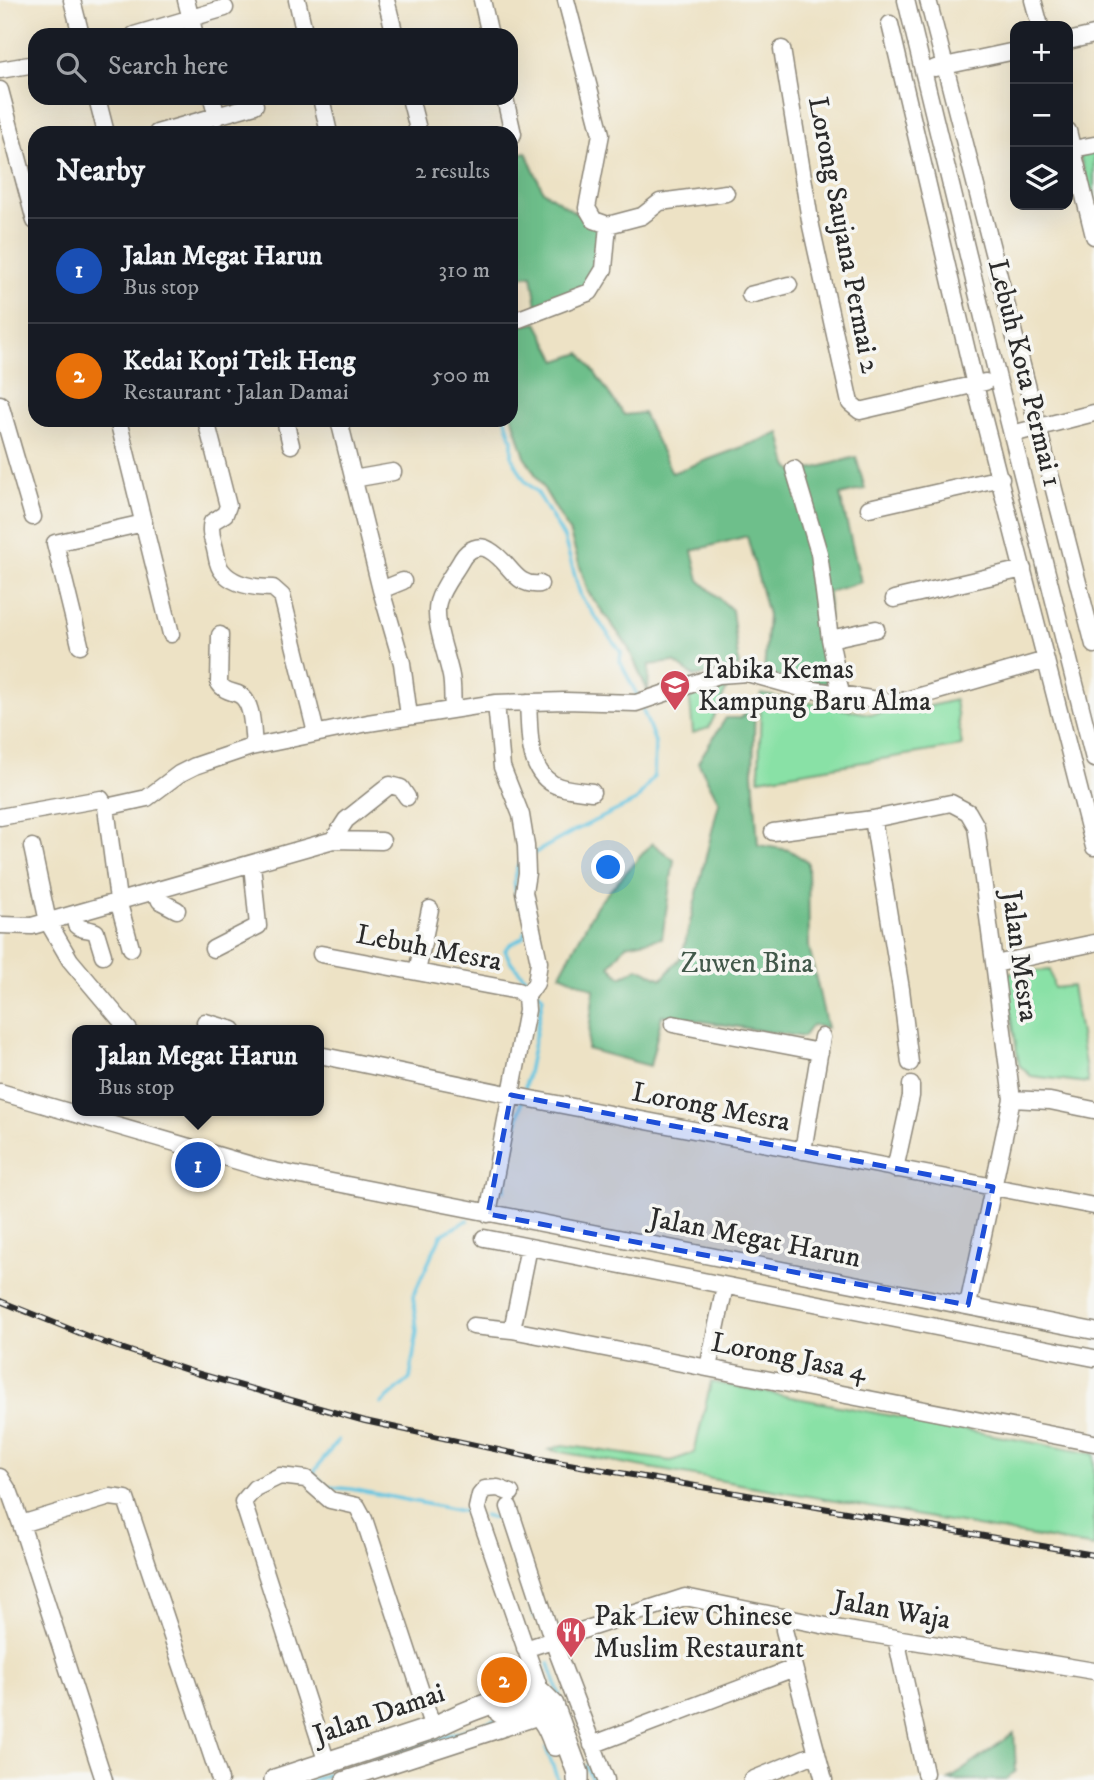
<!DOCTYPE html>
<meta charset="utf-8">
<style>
:root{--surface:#171b24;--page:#242831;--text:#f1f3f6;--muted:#9ea1a6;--line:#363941;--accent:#d1495b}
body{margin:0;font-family:"IM FELL DW Pica",serif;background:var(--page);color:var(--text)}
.controls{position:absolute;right:21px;top:21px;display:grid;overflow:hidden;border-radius:14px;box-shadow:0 7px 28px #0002}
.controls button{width:63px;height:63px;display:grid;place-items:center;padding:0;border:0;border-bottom:2px solid var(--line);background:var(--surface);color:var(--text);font:35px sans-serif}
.you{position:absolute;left:609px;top:868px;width:24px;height:24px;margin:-18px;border:5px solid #fff;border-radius:50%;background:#1a73e8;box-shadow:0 0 0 10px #1a73e833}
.badge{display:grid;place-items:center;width:46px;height:46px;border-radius:50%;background:var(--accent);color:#fff;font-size:23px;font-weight:700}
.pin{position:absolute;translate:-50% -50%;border:4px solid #fff;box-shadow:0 2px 7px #0006}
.popup{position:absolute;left:72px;top:1025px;width:252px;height:91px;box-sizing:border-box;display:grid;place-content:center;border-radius:14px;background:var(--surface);filter:drop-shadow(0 2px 5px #0005);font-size:23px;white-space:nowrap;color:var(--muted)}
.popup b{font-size:26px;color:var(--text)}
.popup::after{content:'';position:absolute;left:50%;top:100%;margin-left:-14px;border:14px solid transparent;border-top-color:var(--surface)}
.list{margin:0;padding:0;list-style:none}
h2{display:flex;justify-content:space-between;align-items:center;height:91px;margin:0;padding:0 28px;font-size:30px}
h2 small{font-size:23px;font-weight:400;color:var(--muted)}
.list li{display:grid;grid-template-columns:46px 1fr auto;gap:21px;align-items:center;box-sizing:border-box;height:105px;padding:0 28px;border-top:2px solid var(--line)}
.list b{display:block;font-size:26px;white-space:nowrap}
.list p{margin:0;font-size:23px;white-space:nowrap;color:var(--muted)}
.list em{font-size:23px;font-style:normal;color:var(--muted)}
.icon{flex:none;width:38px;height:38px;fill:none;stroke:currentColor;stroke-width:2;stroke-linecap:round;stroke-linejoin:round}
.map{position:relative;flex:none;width:1094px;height:1780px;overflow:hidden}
.search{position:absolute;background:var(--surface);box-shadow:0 7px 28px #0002;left:28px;top:28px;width:490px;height:77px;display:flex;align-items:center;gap:18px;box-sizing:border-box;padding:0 24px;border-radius:21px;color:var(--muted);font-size:26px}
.panel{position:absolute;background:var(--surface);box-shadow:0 7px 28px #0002;left:28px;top:126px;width:490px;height:301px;border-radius:21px}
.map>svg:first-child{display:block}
</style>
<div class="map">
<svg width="1094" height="1780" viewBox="0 0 1094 1780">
<rect width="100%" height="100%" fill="#f6f6f2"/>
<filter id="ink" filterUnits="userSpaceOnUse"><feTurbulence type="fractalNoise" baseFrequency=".0143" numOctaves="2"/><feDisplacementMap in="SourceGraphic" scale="14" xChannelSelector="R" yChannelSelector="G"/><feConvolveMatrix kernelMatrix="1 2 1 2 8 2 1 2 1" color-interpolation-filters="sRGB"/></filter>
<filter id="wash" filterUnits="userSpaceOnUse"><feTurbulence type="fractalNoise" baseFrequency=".00686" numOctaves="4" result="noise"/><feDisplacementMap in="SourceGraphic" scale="28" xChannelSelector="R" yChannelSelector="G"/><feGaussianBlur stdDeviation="1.57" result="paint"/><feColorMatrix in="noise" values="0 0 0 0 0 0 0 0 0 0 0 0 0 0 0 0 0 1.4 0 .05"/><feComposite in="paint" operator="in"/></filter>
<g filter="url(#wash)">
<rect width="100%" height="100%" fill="#ede2c5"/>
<path fill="#89e1a6" stroke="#5a8668" stroke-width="2" d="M 1094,145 L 1094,209 L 1078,149 Z
M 730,681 L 709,728 L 693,733 L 689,690 Z
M 761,694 L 870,714 L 914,710 L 955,700 L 962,746 L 759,779 Z
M 1050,970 L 1054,988 L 1072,986 L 1088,1083 L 1031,1076 L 1019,1065 L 1005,973 Z
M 711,1382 L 1094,1454 L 1094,1547 L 549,1450 L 563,1445 L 671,1461 L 694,1453 Z"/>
<path fill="#6ebf8b" stroke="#4c755b" stroke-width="2" d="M 526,152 L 543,191 L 603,231 L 599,268 L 588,288 L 537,306 L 532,275 L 511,278 L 511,156 Z
M 537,323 L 557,361 L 581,353 L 624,415 L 643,413 L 672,473 L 780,433 L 788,466 L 797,473 L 856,457 L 865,489 L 840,495 L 861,582 L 829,592 L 827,683 L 792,681 L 764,673 L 768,615 L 747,536 L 692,551 L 699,580 L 732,610 L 739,667 L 695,677 L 674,662 L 649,665 L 648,692 L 627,645 L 588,592 L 569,531 L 525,457 L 511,412 L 511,327 Z
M 755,702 L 753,773 L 758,845 L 789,850 L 808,862 L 809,947 L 827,1028 L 812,1025 L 803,1037 L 662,1015 L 650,1066 L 587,1049 L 594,989 L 560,974 L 597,905 L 652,843 L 674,860 L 662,938 L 626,945 L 610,966 L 621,977 L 638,968 L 662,979 L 682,956 L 719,802 L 698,762 L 726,718 L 741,718 Z
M 1014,1733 L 1016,1771 L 1005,1780 L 949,1780 Z"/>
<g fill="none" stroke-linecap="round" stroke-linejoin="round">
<path stroke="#63c5e1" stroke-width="3.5" d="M 506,420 L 512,440 L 512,457 L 525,481 L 537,492 L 564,538 L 581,597 L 621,652 L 620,661 L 638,697
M 531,855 L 574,831 L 636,801 L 654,776 L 655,742 L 641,705
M 519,906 C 515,891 510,873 522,861
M 525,931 L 524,937 L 511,944 L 505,950 L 510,961 L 531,984
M 524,1093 L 543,997 L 536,990
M 504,1191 L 522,1100
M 381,1404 L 410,1379 L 417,1331 L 413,1296 L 441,1235 L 468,1220
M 338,1440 L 313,1473 L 327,1487 L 351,1489 L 472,1513
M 484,1516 L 500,1519 L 535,1617
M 549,1663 L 561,1700
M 546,1748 L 558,1780
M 586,1766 L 592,1780
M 312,1780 L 496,1720"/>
</g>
</g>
<g filter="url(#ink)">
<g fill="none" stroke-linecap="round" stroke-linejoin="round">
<g stroke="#8c8678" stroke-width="19">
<path id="minor" d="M 72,0 L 81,35
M 186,0 L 195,35
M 297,0 L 305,35
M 386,0 L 395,35
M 482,0 L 490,35
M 566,0 L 601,134 L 587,208 L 594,220 L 608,225 L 642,216 L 660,202 L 726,193
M 906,0 L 998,379 L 1094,759
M 928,0 L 1094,645
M 1033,0 L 1040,26
M 890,24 L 975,385 L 1094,847
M 134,35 L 225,8
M 1068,41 L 1094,35
M 782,49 L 811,226 L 850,403 L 860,411 L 985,382
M 935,68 L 1015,51
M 0,70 L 35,64
M 0,90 L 35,221
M 97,98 L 106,133
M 212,98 L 217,117
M 321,98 L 329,133
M 410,98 L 419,133
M 505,98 L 513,134 L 511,137
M 1068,131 L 1094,236
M 157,133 L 255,105
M 1073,149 L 1094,145
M 750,295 L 789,285
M 514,321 L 590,292 L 604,269 L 608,225
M 0,404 L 33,517
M 118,420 L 171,634
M 206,420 L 228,506 L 225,514 L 212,522 C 209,532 213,540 215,549 C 217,556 217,566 222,571 C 233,585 256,588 273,588 L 282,596 L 316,733
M 285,420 L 291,445
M 339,420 L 381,590
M 1012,434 L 1094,413
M 794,469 L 819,553 L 830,639
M 353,479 L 393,472
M 869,508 L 1001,478
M 403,581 L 381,590 L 402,663 L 409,716
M 894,599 L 1023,569
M 220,635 L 219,683 C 224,691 230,691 238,694 C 254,701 252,731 254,746
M 80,645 L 55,543 L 144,523
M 841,694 L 830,639 L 876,629
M 528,702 C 530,728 526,769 553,784 C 564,790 579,790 592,792
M 453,708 C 452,698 453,686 451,676 C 447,655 433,622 438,602 C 442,587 455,572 462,559 C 468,549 479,544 489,550 C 511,562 514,587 540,584
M 106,807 L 147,798 L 179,774 L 195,766 L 251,747 L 368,723 L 496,703 L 565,701 L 636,703 L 719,675 L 747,673 L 801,688 L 896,703 L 1046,660
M 0,817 L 101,799 L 106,807 L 118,900 L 131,948
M 873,819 L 901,989 L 910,1063
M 773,832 L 873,819 L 951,803 L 968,812 L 976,826 L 1012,1099 L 968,1305
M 333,840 L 382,841
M 32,847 L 48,922 L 70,960 L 129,1030
M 156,892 L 160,901 L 177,910
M 75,915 L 76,925 C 82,931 89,928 96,932 L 103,955
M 0,925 L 32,926 L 333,840 L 346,820 L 390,785 L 401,788 L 407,797
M 213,949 L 258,926 L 252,864
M 321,954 L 518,991 L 526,997
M 995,964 L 1094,943
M 417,972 L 430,909
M 205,1022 L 233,1030
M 673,1024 L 820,1052
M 319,1055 L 531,1099 L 1094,1206
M 0,1092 L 265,1169 L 1094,1331
M 1012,1099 L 1050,1101 L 1094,1110
M 803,1151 L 822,1037
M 895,1169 L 911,1096 L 911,1085
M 488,1214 L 527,1010 L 526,997 L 536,983 L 539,962 L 524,892 L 527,873 L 526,846 L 521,815 L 502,767 L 496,703
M 484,1238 L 1094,1358
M 473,1326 L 512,1330 L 1094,1443
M 512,1330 L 529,1247
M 708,1368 L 725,1286
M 0,1477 L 10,1493 L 21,1524 L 104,1780
M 511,1493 L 498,1488 L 485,1489 L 480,1495 L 477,1508 L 541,1693
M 509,1507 L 553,1641 L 606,1780
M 21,1524 L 110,1497 L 126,1499 L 220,1780
M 784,1617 L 784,1630 L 824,1780
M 896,1638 L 925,1773
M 525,1649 L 685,1597 L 841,1629 L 1094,1671
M 592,1745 L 794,1668
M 327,1763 L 243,1502 L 255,1488 L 280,1476 L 306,1479 L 330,1500 L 357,1506 L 364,1519 L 433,1728
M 344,1780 L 540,1716
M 752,1780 L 817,1753"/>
</g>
<g stroke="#8c8678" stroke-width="24">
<path id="major" d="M 500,1712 C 507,1710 516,1706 522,1706 C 541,1708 550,1730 555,1745
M 275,1780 L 433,1728 C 459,1714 513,1692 541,1693 L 553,1705 L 578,1773 L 578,1780"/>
</g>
<use href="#minor" stroke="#fff" stroke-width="16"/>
<use href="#major" stroke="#fff" stroke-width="21"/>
<g stroke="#2b2b2b" stroke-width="6">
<path id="rail" d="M 0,1301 L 97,1340 L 196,1373 L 365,1421 L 540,1459 L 1094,1555"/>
</g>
<use href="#rail" stroke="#f6f6f2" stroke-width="3.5" stroke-dasharray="10" stroke-linecap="butt"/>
</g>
</g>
<path fill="#1d4ed8" fill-opacity="0.2" stroke="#1d4ed8" stroke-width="5" stroke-dasharray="14 9" stroke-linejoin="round" d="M 511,1095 L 993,1187 L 968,1305 L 488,1214 Z"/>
<defs>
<g id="school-pin" transform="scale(1.575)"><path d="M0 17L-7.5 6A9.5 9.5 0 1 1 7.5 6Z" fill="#d1495b" stroke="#f6f6f2"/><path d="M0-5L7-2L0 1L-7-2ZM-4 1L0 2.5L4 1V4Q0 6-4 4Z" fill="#fff"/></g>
<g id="restaurant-pin" transform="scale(1.575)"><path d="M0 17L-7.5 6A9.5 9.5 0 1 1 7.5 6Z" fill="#d1495b" stroke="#f6f6f2"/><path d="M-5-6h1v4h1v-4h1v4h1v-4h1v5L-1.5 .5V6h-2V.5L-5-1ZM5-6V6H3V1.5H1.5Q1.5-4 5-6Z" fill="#fff"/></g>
</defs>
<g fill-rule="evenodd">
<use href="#school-pin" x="675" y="685"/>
<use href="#restaurant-pin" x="571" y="1632"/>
</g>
<g text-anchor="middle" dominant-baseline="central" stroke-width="7" stroke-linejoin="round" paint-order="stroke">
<g font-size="28" fill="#2b2b2b" stroke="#f6f6f2">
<text transform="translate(844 235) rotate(79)">Lorong Saujana Permai 2</text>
<text transform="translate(1025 373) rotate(76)">Lebuh Kota Permai 1</text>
<text transform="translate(429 948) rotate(11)">Lebuh Mesra</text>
<text transform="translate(1020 956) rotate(82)">Jalan Mesra</text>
<text transform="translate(711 1107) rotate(11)">Lorong Mesra</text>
<text transform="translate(755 1238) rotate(11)">Jalan Megat Harun</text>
<text transform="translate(789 1357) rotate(11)">Lorong Jasa 4</text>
<text transform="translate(892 1610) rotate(10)">Jalan Waja</text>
<text transform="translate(379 1714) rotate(-19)">Jalan Damai</text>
</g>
<g font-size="28" fill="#2b2b2b" stroke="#f6f6f2" text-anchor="start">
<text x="698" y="669">Tabika Kemas<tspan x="698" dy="32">Kampung Baru Alma</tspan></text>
<text x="594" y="1616">Pak Liew Chinese<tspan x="594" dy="32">Muslim Restaurant</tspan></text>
</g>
<g font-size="28" fill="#42584a" stroke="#f6f6f2">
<text x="747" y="963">Zuwen Bina</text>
</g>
</g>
</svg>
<div class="controls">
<button>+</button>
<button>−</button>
<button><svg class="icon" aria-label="layers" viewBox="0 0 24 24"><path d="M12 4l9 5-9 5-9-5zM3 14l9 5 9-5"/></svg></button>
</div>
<div class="you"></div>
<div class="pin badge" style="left:198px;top:1165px;background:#1a4fb4">1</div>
<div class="popup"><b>Jalan Megat Harun</b>Bus stop</div>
<div class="pin badge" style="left:504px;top:1680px;background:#e8710a">2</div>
<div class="search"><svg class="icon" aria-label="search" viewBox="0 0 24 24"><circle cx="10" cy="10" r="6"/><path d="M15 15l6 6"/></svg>Search here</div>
<section class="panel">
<h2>Nearby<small>2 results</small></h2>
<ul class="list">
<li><span class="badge" style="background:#1a4fb4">1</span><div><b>Jalan Megat Harun</b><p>Bus stop</p></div><em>310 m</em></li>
<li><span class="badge" style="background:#e8710a">2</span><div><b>Kedai Kopi Teik Heng</b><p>Restaurant · Jalan Damai</p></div><em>500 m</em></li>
</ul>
</section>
</div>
